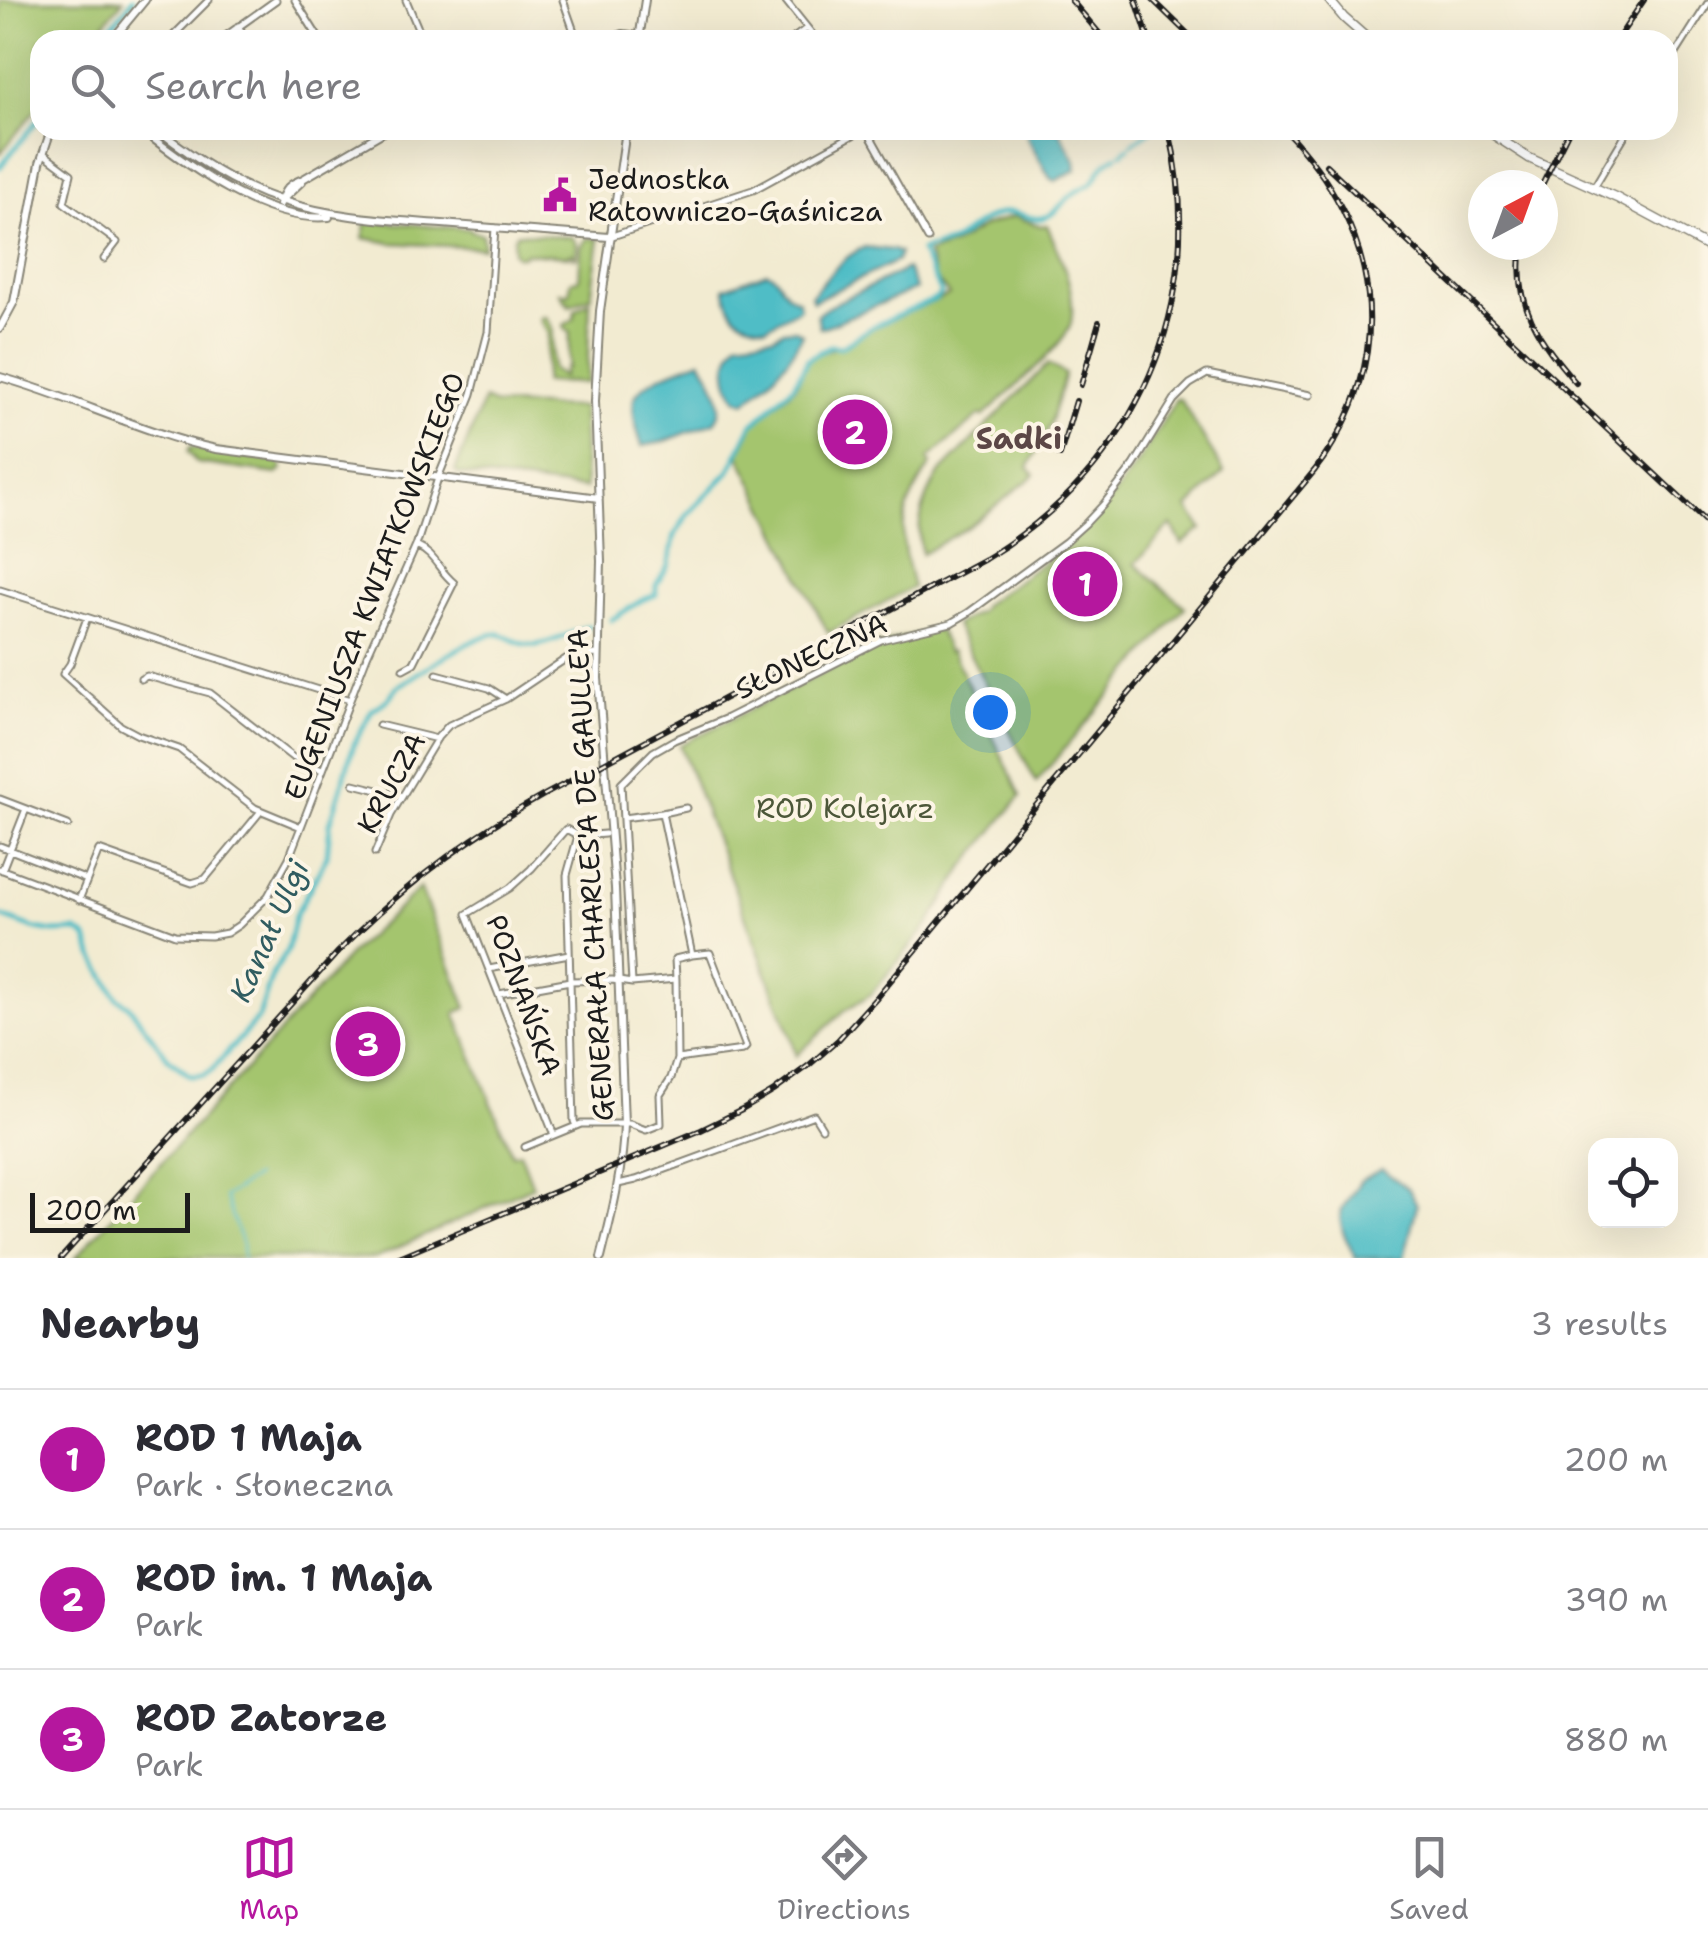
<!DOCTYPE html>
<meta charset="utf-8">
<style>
:root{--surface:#fff;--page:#f7f7f7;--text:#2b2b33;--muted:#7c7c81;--line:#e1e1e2;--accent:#b5179e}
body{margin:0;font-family:"Shantell Sans",sans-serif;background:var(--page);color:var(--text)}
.controls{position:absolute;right:30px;bottom:30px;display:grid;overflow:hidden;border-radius:20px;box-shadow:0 10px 40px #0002}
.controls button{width:90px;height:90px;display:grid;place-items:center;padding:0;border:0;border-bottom:2px solid var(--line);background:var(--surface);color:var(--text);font:50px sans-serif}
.compass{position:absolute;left:1468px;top:170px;width:90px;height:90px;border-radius:50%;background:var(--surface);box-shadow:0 10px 40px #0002;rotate:41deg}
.scale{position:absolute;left:30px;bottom:25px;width:160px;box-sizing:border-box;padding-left:10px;border:5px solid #1c1c1c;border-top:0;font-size:28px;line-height:35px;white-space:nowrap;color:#1c1c1c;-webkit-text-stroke:8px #fcf5e5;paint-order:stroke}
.you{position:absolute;left:990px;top:712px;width:35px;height:35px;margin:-25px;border:8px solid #fff;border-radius:50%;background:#1a73e8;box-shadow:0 0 0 15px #1a73e833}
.badge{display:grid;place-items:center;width:65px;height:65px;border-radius:50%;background:var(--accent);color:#fff;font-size:32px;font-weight:700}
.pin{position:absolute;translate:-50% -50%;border:5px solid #fff;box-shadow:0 2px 10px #0006}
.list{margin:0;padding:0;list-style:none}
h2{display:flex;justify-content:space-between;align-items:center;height:130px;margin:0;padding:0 40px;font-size:42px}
h2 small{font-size:32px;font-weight:400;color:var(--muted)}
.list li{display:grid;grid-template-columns:65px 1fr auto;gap:30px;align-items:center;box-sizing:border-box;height:140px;padding:0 40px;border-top:2px solid var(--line)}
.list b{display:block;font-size:38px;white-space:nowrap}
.list p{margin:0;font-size:32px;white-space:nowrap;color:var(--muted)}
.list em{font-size:32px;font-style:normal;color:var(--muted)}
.icon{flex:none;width:55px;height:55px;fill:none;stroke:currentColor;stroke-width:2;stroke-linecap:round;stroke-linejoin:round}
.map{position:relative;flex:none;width:1708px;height:1258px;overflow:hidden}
.search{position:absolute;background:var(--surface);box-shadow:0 10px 40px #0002;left:30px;right:30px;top:30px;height:110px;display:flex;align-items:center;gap:25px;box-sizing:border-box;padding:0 35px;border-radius:30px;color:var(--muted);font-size:38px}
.sheet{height:550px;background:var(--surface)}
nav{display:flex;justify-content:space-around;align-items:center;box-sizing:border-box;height:140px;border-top:2px solid var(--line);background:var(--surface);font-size:28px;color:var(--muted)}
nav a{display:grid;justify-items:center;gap:5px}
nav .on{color:var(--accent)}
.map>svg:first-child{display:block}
</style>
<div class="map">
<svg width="1708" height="1258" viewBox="0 0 1708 1258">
<rect width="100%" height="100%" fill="#fcf5e5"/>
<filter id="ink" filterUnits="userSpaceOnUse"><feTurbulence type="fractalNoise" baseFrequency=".01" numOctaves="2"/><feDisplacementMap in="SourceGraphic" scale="20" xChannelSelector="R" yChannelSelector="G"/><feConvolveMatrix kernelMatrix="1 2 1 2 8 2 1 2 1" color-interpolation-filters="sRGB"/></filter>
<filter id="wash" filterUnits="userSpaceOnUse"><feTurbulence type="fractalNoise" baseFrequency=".0048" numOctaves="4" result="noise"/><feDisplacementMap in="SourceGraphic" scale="40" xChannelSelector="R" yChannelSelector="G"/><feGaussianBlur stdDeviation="2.25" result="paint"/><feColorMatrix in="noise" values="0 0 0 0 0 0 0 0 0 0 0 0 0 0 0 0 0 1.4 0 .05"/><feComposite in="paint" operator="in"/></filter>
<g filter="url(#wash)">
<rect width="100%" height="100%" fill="#f2ebd1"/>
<path fill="#a4c56e" stroke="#607045" stroke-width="2.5" d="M 0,0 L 123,0 L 91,40 L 40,40 L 40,104 L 0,154 Z
M 1014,216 L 1041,226 L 1047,225 C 1059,254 1077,289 1071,322 C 1068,343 1001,399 983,417 L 980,415 L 928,459 L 931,464 C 899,513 897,530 913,587 L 828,633 L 739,455 L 754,424 L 796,386 L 807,362 L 814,355 L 846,344 L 875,327 L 949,295 L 935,278 L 928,253 L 953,245 L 984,226 Z
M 367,221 L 471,229 L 471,231 L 482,234 L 484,248 L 391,243 L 363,238 Z
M 517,233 L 572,237 L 577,244 L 576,257 L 574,258 L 574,254 L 571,253 L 570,256 L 524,253 L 523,256 L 516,256 L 513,252 L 514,237 Z
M 587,238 L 599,239 L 591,297 L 569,306 L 569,302 L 566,302 L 560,292 L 569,294 L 571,281 L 579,278 L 581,247 Z
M 590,302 L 587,383 L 544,382 L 548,334 L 540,319 L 543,316 L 547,318 L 553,329 L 552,369 L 563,377 L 565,368 L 568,367 L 570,331 L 566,330 L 564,325 L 574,319 L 575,310 Z
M 1048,364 L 1065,374 L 1049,427 L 1028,468 L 1035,475 L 971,525 L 922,554 C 914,525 924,499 939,474 Z
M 1176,399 L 1180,399 L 1224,472 L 1188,508 L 1202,529 L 1182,544 L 1171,525 L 1135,564 L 1185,607 L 1036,782 L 955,625 L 980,611 L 983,605 C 1018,580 1056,556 1087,525 C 1124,489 1150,443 1176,399 Z
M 484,400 L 495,405 L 582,407 L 585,489 L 458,474 L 455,471 Z
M 190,447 L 278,462 L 282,465 L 282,470 L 277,474 L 197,463 L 188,452 Z
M 939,630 L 948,652 L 952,651 L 1021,796 L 962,870 L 929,924 L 871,994 L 844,1011 L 796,1056 L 791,1037 L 680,745 L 875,647 L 902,638 Z
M 420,888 L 467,1008 L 455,1013 L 512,1154 L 520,1152 L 533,1186 L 376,1258 L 75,1258 L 353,951 Z"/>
<path fill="#4fbdc6" stroke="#366c71" stroke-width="2.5" d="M 1029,130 L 1059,130 L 1075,160 L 1076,170 L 1055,181 L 1050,178 L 1027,137 Z
M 865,247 L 893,250 L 900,253 L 897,261 L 813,301 L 811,296 C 827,277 843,256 865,247 Z
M 907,269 L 916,289 L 829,325 L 820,328 L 817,315 L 829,306 Z
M 767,272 C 783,279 778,292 798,300 L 800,308 L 766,327 C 737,321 731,316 724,288 Z
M 795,329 L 802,334 C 790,362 768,383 745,402 L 736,398 C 724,377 723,360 738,341 L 774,336 L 784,330 Z
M 701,360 C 711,378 730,404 714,422 L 663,442 L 642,446 C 638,433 631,413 634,400 C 639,380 683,367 701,360 Z
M 1382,1169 L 1409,1189 L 1417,1205 L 1404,1258 L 1355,1258 L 1343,1232 L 1340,1218 L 1342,1209 L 1361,1180 Z"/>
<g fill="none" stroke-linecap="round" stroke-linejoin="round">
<path stroke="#4fbdc6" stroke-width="2.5" d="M 243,1258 L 242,1244 L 225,1197 L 255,1177"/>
<path stroke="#4fbdc6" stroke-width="5" d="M 100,40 L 133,0
M 1132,144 L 1151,130
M 1122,153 L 1128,148
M 0,167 L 40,117
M 934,247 C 941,245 950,244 956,240 C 971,229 985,217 1003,213 C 1020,209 1031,224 1048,216 C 1059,210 1066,198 1077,191 C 1079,190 1090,185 1091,184 C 1102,172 1098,165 1117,156
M 611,620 L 642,600 L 656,595 L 656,585 L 668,566 L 675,535 L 688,514 L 729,472 L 752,425 L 794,385 L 808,359 L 830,346 L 841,347 L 874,326 L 936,299 L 941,293 L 921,251 L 929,248
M 435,663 C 449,654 483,632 499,634 C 513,637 519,647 537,645 C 553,643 572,632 589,626
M 0,916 L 36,929 L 54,932 L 77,931 L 87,938 L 93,955 L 117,998 L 128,1005 L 168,1058 L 190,1076 L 204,1075 L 212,1070 L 259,1017 L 272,975 L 287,951 L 295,916 L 327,856 L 330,824 L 354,744 L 372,710 L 387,700 L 397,687 L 432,664"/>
</g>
</g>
<g filter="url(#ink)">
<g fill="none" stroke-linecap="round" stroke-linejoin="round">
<g stroke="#878476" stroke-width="9">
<path id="street" d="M 295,0 L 320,40
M 406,0 L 423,40
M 563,0 L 577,40
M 785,0 L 817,40
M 238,26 L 247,40
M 169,40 L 209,0
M 220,40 L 276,0
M 791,40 L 807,28
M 1668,66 L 1708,3
M 867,130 L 928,239
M 43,153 L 71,174 L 64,203 L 117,242 L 104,259
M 1594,187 L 1628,130
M 609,237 L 753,190 L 862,130
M 0,590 L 350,700
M 87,618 L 70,664 L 63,674 L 121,726 L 138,735 L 179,749 L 255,808 L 301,827
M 403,669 L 414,663 L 454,583 C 438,570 435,554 416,546
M 437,674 L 489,688 L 506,699
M 141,679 L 147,676 L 210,693 L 292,757 L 322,770
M 379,725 L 437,739
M 354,784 L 402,796
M 0,799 L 68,825
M 662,813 L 686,808
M 0,846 L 87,880 L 99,850 L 192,883 L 205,879 L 261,811
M 375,853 L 391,815 L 438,737 L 449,725 L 506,699 L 570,656 L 598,654
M 0,869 L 175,935 L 211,936 L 227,933 L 239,925 L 268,896 L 289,858 L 367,656 L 416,546 L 438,478 L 472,394 L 488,332 L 495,228
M 2,870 L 26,809
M 79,900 L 87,880
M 489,969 L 569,954
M 632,983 L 621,784 L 653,752 L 674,740 L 727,718 L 881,640 L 951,623 L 968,613 L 1065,542 L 1085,524 L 1103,505 L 1134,465 L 1174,400 L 1190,384 L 1207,374 L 1310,395
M 499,994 L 570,981 L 612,980 L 632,983 L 676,979 L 675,959 L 692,955 L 662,813 L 623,818
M 677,1059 L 743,1050 L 746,1047 L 710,953 L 692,955
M 576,1126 L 574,1121 L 567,875 L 578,836
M 554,1135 L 467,914 L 510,888 L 531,869 L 566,829 L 579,836 L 605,834
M 525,1147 L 581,1124 L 630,1124 L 646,1130 L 661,1124 L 660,1095 L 671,1078 L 677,1059 L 676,979
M 618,1184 L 636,1180 L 814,1115 L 822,1128"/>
</g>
<g stroke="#878476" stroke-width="10">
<path id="secondary" d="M 112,40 L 145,0
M 605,40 L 623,34 L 639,36
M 639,40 L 645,0
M 142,130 C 189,167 266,223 329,217
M 158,130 C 197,160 236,186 283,201 C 335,218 388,220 442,224 C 498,228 553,233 609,237
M 282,200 L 302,181
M 280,204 C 284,189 289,184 303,179 L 387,130
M 0,328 L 14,302 L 40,163 L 51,130
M 0,377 C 73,397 142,433 216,449 L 599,498
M 601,1258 C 612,1214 623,1170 624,1124 L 615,888 L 598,678 L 601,561 L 595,401 L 600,311 L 626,130"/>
</g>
<g stroke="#878476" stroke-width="11">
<path id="primary" d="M 1329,0 L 1344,18 L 1369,40
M 1486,130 L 1529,158 L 1617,198 L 1708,247"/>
</g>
<use href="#street" stroke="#fff" stroke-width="5"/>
<use href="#secondary" stroke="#fff" stroke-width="6"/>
<use href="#primary" stroke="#fff" stroke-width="8"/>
<g stroke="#1c1c1c" stroke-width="6">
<path id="rail" d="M 1071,0 L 1105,40
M 1136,0 L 1149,40
M 1153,0 L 1194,40
M 1617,40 L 1644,0
M 1326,165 L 1708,524
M 1542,185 L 1569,130
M 1522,245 C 1513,306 1539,340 1576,383
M 1081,385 L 1099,322
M 1060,455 L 1076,401
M 61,1258 L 338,952 C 399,889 467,838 544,795 L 985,559 C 1137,468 1210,304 1169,130
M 397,1258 L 701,1130 L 742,1110 L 774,1091 L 808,1066 L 838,1040 L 876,998 L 1315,470 C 1401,358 1380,228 1285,130"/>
</g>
<use href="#rail" stroke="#fcf5e5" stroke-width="2.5" stroke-dasharray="8" stroke-linecap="butt"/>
</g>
</g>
<defs>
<g id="civic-bare" transform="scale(2.7)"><path d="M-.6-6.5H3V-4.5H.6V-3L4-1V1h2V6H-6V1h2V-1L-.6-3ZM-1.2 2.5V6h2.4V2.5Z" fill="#b5179e" stroke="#fcf5e5" stroke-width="2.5" paint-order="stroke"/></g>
</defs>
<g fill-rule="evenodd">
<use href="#civic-bare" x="560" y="195"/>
</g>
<g text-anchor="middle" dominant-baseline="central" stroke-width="8" stroke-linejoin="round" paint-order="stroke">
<g font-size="28" fill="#1c1c1c" stroke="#fcf5e5" text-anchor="start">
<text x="588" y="179">Jednostka<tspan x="588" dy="32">Ratowniczo-Gaśnicza</tspan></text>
</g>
<g font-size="28" fill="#1c1c1c" stroke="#fcf5e5">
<text transform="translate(374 586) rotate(-69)">EUGENIUSZA KWIATKOWSKIEGO</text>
<text transform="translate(811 656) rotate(-25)">SŁONECZNA</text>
<text transform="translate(391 783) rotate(-61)">KRUCZA</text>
<text transform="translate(590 875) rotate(-93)">GENERAŁA CHARLES'A DE GAULLE'A</text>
<text transform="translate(524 995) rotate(70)">POZNAŃSKA</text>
</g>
<g font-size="28" fill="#4c5739" stroke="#fcf5e5">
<text x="845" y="808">ROD Kolejarz</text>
</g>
<g font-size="30" font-weight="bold" fill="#5c4746" stroke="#fcf5e5">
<text x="1019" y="438">Sadki</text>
</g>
<g font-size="30" font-style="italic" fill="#305c60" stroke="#fcf5e5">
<text transform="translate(269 931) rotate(-66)">Kanał Ulgi</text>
</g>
</g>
</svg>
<div class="controls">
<button><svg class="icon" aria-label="locate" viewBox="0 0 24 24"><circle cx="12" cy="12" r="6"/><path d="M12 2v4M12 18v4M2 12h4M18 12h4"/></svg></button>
</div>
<svg class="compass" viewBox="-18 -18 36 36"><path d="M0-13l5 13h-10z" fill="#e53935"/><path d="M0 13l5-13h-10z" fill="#7c7c81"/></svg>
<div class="scale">200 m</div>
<div class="you"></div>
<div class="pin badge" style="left:1085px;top:584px">1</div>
<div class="pin badge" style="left:855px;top:432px">2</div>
<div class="pin badge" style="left:368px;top:1044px">3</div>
<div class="search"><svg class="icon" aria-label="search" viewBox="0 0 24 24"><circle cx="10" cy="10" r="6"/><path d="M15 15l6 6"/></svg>Search here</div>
</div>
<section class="sheet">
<h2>Nearby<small>3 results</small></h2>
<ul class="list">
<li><span class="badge">1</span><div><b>ROD 1 Maja</b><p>Park · Słoneczna</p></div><em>200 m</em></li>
<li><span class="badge">2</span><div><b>ROD im. 1 Maja</b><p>Park</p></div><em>390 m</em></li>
<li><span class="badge">3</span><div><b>ROD Zatorze</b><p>Park</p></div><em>880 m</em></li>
</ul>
</section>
<nav>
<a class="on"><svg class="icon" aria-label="map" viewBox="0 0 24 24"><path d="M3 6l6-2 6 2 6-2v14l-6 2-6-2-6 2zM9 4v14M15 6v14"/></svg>Map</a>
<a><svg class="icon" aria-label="directions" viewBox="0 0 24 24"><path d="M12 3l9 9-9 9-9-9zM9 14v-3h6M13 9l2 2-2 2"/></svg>Directions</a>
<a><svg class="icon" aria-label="saved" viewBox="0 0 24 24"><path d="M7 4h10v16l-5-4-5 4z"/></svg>Saved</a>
</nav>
